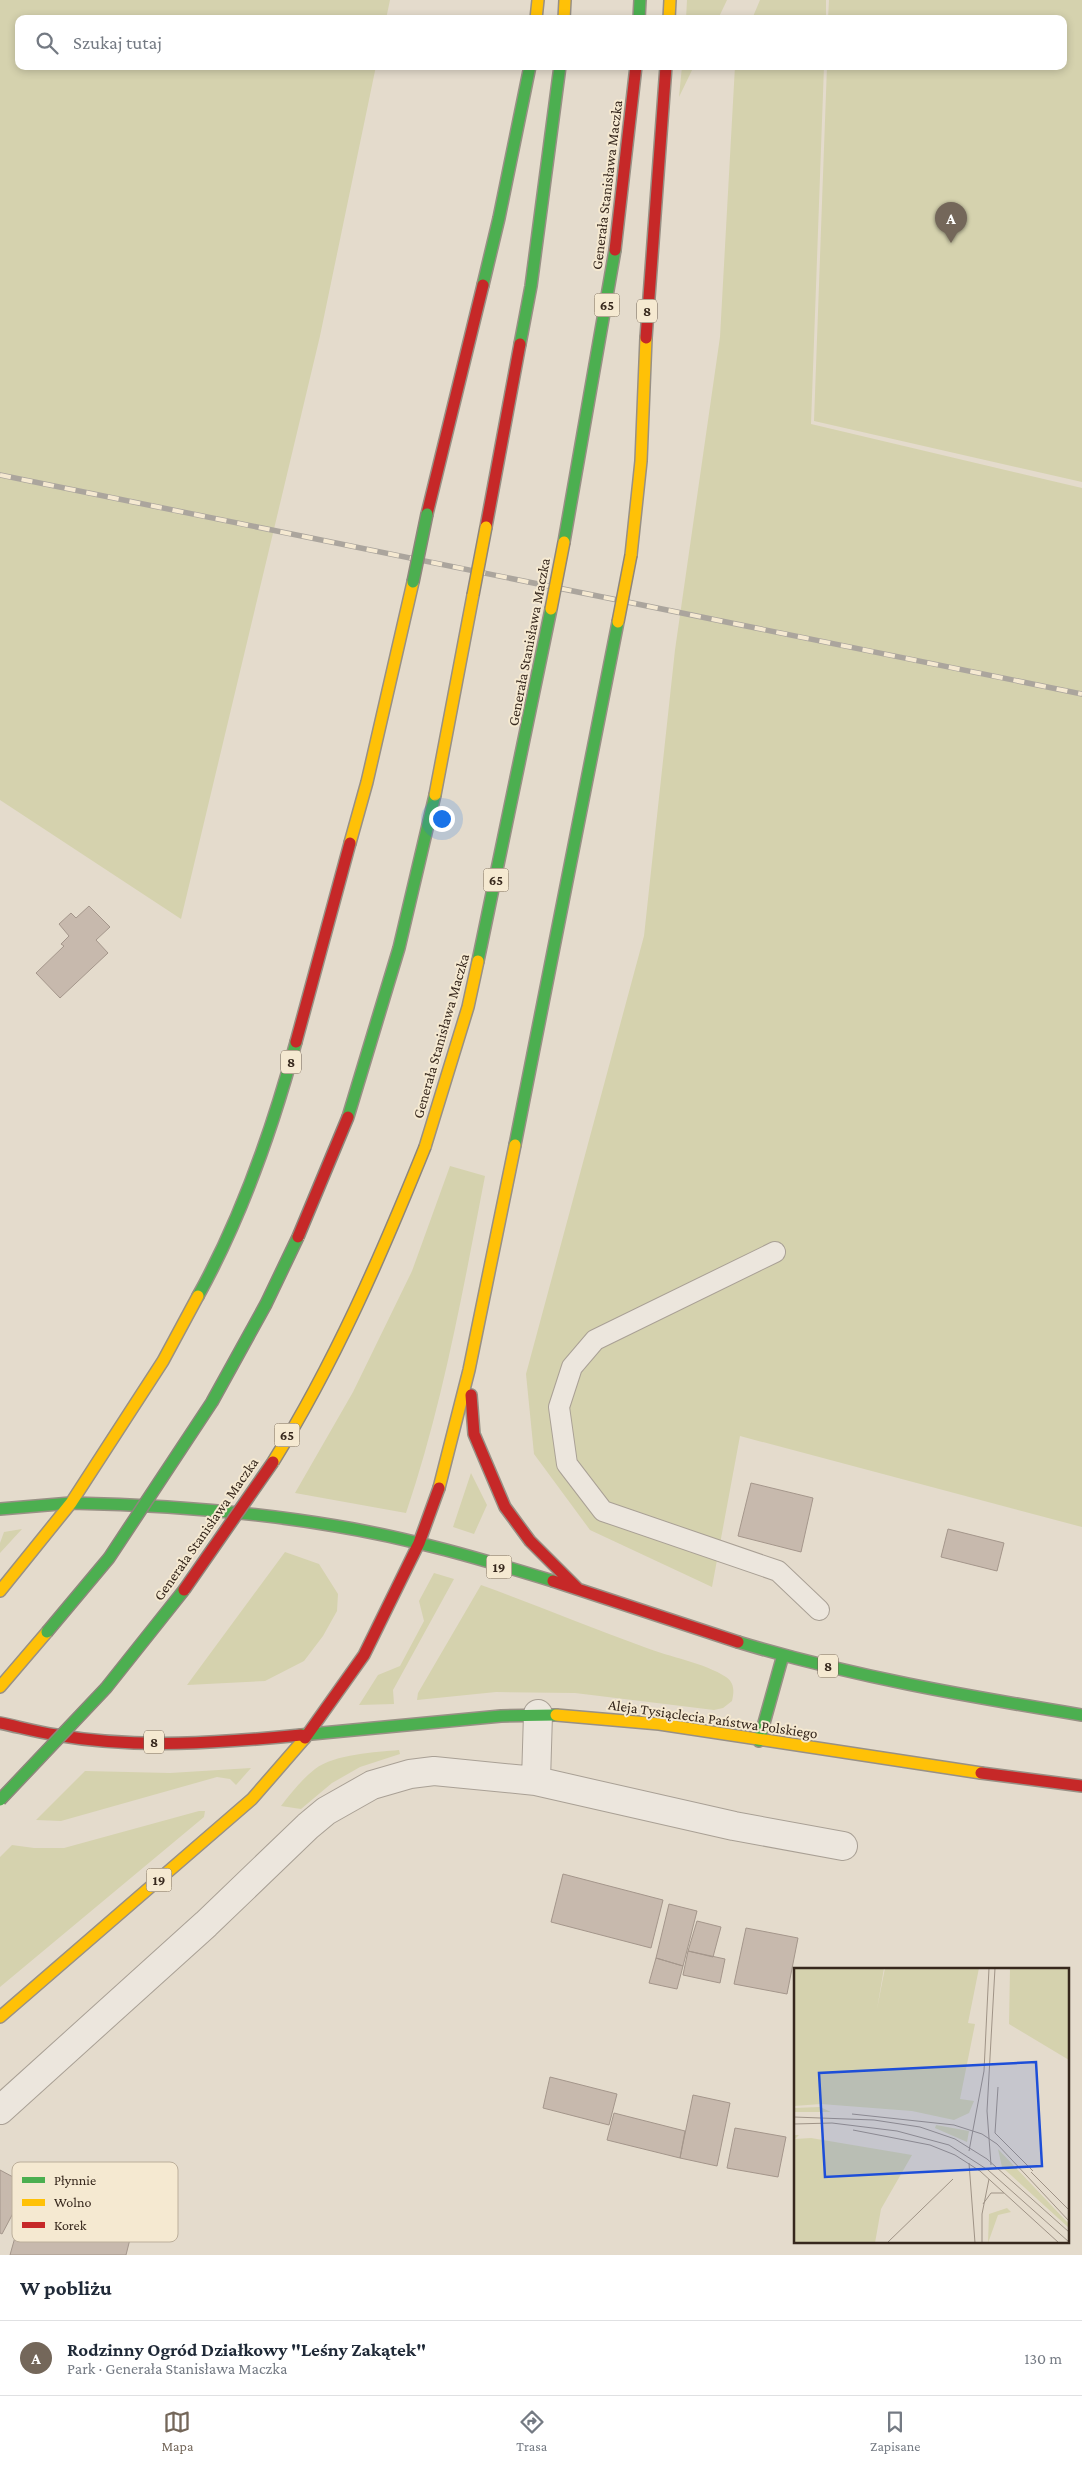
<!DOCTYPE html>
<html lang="pl">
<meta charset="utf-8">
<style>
:root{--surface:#fff;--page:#f2f2f3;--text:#1f2937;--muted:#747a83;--line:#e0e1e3;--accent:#74675a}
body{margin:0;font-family:"Crimson Pro",serif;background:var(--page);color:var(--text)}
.you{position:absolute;left:441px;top:818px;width:18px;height:18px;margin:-12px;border:4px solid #fff;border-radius:50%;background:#1a73e8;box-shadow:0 0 0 8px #1a73e833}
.badge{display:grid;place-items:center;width:32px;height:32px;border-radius:50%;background:var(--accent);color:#fff;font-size:16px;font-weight:700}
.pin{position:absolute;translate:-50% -41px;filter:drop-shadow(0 1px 2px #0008)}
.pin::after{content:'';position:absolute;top:26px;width:18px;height:15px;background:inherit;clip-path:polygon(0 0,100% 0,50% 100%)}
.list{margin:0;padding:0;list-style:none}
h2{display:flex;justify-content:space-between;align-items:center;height:65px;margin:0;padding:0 20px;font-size:21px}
h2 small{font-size:16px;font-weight:400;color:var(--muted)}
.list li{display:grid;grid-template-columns:32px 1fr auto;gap:15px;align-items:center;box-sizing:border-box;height:75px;padding:0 20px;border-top:1px solid var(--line)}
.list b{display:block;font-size:19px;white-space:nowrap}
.list p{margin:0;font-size:16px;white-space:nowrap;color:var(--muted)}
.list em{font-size:16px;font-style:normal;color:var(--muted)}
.icon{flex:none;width:28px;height:28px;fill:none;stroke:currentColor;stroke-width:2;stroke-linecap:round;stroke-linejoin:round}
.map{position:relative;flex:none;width:1082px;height:2255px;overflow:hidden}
.search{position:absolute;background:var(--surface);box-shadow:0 2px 8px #0003;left:15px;right:15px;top:15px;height:55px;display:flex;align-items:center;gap:12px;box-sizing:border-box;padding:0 18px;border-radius:10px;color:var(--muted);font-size:19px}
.sheet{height:140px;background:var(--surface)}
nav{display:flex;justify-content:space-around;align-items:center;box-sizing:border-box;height:70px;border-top:1px solid var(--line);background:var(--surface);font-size:14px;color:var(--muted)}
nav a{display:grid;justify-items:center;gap:2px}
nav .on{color:var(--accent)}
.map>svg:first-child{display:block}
</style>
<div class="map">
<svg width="1082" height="2255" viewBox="0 0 1082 2255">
<rect width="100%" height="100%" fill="#e4dbcc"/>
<path fill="#d5d2ae" d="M 0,0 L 390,0 L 386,19 L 19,19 L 19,66 L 376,66 L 320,336 L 181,919 L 0,800 Z
M 687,0 L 727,0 L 718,19 L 686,19 Z
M 760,0 L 826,0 L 826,19 L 752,19 Z
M 829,0 L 1082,0 L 1082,482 L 814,421 L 827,66 L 1063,66 L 1063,19 L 828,19 Z
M 682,66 L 694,66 L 679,97 Z
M 735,66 L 824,66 L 811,424 L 1082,488 L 1082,1527 L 740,1436 L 712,1587 L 590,1530 L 534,1454 L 526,1374 L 644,936 L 675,650 L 720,337 Z
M 450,1166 L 485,1176 C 463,1290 443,1404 406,1513 L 295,1493 L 353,1392 L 412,1271 Z
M 471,1473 L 487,1505 L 474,1534 L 453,1527 Z
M 22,1529 L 0,1553 L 0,1543 L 4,1532 Z
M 285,1552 L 319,1564 L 338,1594 L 337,1611 L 323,1636 L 304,1661 L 265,1681 L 187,1685 Z
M 434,1573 L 454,1579 L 393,1690 L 394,1704 L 359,1705 L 378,1675 L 400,1666 L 424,1621 L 419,1601 Z
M 481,1585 C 536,1605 589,1627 644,1647 C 669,1657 705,1663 726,1677 C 735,1683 734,1692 732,1701 L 723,1708 L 714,1710 L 575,1693 L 496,1692 L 417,1700 L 418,1693 Z
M 399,1750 L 400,1754 L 360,1767 L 332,1783 L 301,1809 L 281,1806 C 291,1793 302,1779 315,1769 C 335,1754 376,1752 399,1750 Z
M 251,1768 L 236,1785 L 230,1779 L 217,1777 L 61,1821 L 36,1820 L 85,1771 L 170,1773 Z
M 199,1811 L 205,1811 L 204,1817 L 0,1987 L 0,1857 L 12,1845 L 34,1848 L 64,1848 Z"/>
<path fill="#c7b9ad" stroke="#a4968b" d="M 89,906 L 110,927 L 96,940 L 108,953 L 60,998 L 36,973 L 64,946 L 61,944 L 69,936 L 59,924 L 71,913 L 76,918 Z
M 751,1483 L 813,1498 L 801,1552 L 738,1536 Z
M 948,1529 L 1004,1543 L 997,1571 L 941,1557 Z
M 563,1874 L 663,1900 L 651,1948 L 551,1922 Z
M 669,1904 L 697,1911 L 683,1966 L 656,1958 Z
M 697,1921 L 721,1927 L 713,1957 L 688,1951 Z
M 746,1928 L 798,1938 L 787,1994 L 734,1984 Z
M 688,1951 L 725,1959 L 720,1983 L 683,1975 Z
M 656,1958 L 683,1966 L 677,1989 L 649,1983 Z
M 550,2077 L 617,2094 L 609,2125 L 543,2108 Z
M 693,2095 L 730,2103 L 717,2166 L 680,2158 Z
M 614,2113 L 685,2131 L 680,2158 L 607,2140 Z
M 735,2128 L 786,2137 L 778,2177 L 727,2168 Z
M 0,2170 L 28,2185 L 2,2234 L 0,2233 Z
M 24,2205 L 131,2235 L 126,2255 L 10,2255 Z"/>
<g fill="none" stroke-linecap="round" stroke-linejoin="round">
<g stroke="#a9a095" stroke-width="22">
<path id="lane" d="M 775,1252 L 595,1340 L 572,1367 L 559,1407 L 567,1464 L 603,1511 L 778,1571 L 819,1610"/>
</g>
<g stroke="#a9a095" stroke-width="30">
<path id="street" d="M 536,1781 L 538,1714
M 0,2110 L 206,1924 L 308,1826 L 326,1811 L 372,1785 L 410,1774 L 434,1771 L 536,1781 L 734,1826 L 843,1846"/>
</g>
<g stroke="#989085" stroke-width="14">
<path id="fast" d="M 639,19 L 640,0
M 483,285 L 499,218 L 530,66
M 520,344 L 531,286 L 560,66
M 564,542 L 615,250
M 478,961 L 551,609
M 348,1117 L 399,948 L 435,795
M 515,1145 L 618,622
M 198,1296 C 240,1220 273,1127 296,1042
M 71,1503 C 160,1505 248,1511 336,1526 C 410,1538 481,1559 553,1581
M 0,1509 L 71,1503
M 738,1642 C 850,1676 966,1696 1082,1715
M 301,1735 L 501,1716 L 556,1715
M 759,1741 L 783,1655"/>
</g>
<g stroke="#989085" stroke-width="14">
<path id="slow" d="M 536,19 L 538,0
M 564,19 L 565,0
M 669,19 L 670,0
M 631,555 L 641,461 L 646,338
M 435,795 L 473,595
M 350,843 L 367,782 L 413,582
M 425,1147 L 468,1007 L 478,961
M 439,1488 L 469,1370 L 515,1145
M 0,1591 L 71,1503 L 163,1361 L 198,1296
M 0,1687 L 47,1632
M 556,1715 L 659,1724 L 981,1773
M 0,2017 L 252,1799 L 305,1738"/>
</g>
<g stroke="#989085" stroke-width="14">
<path id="jam" d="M 615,250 L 636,66
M 646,338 L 666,66
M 427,514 L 483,285
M 486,527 L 520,344
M 296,1042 L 350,843
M 471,1395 L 474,1434 L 505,1507 L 530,1541 L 577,1588
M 553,1581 L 738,1642
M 0,1723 C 19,1727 37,1732 56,1735 C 136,1749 221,1743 301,1735
M 305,1738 L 364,1655 L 419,1543 L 439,1488
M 981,1773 L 1082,1786"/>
</g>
<use href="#lane" stroke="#ece6dd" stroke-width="20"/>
<use href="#street" stroke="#ece6dd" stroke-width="28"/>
<use href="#fast" stroke="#4caf50" stroke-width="11"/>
<use href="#slow" stroke="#ffc107" stroke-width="11"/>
<use href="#jam" stroke="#c62828" stroke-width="11"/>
<g stroke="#aba59d" stroke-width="5.5">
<path id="rail" d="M 0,475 L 1082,694"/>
</g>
<use href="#rail" stroke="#f5e9d1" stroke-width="4" stroke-dasharray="11" stroke-linecap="butt"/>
<g stroke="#8e867c" stroke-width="14" stroke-linecap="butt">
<path id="fast-bridge" d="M 413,582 L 427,514
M 47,1632 L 109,1558 L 212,1402 L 266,1304 L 298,1237
M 0,1800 L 106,1688 L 184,1590"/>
</g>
<g stroke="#8e867c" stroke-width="14" stroke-linecap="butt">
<path id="slow-bridge" d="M 473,595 L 486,527
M 551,609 L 564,542
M 618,622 L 631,555
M 273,1462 C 335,1362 381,1256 425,1147"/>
</g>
<g stroke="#8e867c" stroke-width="14" stroke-linecap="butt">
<path id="jam-bridge" d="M 298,1237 L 348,1117
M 184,1590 L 273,1462"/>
</g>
<use href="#fast-bridge" stroke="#4caf50" stroke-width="11"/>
<use href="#slow-bridge" stroke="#ffc107" stroke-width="11"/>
<use href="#jam-bridge" stroke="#c62828" stroke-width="11"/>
</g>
<g text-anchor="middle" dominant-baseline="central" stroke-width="4" stroke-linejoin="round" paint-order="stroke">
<g fill="#f5e9d1" stroke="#706253" stroke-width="1">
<rect x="594.5" y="293.5" width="25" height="23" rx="4"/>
<rect x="637" y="299.5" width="20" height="23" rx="4"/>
<rect x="483.5" y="868.5" width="25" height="23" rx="4"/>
<rect x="281" y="1050.5" width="20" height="23" rx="4"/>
<rect x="274.5" y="1423.5" width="25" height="23" rx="4"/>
<rect x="486.5" y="1555.5" width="25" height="23" rx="4"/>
<rect x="818" y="1654.5" width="20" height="23" rx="4"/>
<rect x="144" y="1730.5" width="20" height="23" rx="4"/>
<rect x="146.5" y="1868.5" width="25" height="23" rx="4"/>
</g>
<g font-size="14" font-weight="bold" fill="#37281d">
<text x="607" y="305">65</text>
<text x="647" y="311">8</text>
<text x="496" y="880">65</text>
<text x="291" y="1062">8</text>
<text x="287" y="1435">65</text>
<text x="499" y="1567">19</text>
<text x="828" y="1666">8</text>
<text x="154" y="1742">8</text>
<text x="159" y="1880">19</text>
</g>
<g font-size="15" fill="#37281d" stroke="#f5e9d1">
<text transform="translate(607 185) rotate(-83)">Generała Stanisława Maczka</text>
<text transform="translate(529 642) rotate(-79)">Generała Stanisława Maczka</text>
<text transform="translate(441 1036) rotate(-74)">Generała Stanisława Maczka</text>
<text transform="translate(206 1529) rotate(-55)">Generała Stanisława Maczka</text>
<text transform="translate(713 1719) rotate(8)">Aleja Tysiąclecia Państwa Polskiego</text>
</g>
</g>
<g transform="translate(794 1968)">
<rect width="275" height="275" fill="#e4dbcc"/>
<path d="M 0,0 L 90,0 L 83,41 L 91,0 L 185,0 L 174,55 L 181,56 L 166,131 L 180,133 L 175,145 L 160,152 L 118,143 L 27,136 L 0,138 ZM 216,0 L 275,0 L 275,92 L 215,56 ZM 26,139 L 37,144 L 0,144 L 0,140 ZM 142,157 L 175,163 L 173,174 L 141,160 ZM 0,167 L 5,167 L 1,171 L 17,170 L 118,187 L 87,241 L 81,275 L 0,275 ZM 204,181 L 275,256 L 275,260 L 208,199 ZM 213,240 L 217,244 L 204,247 L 194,275 L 195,246 Z" fill="#d5d2ae"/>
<path fill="none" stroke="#9f9386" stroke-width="1" d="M 204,119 L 201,165 L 239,203M 58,146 L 160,157 L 188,166 L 203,176 L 275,253M 0,149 L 80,152 L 126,159 L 161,171 L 193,191 L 275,264M 0,156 L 38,155 L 103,163 L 155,177 L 194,202 L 275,274M 59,162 L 136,177 L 161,187 L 186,203 L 265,275M 175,183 L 190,103 L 195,0M 175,195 L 181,275M 197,197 L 193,143 L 201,0M 237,204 L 275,242M 189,236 L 197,225 L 210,225M 93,275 L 159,211M 188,275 L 188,246 L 195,211"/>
<path fill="#1d4ed8" fill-opacity="0.15" stroke="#1d4ed8" stroke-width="2.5" d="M 242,94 L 248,198 L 31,209 L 25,105 Z"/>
<rect width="275" height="275" fill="none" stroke="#37281d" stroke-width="2.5"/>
</g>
<rect x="12" y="2162" width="166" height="80" rx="8" fill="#f5e9d1" stroke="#bcaf9b" stroke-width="1"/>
<rect x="22" y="2177" width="23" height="6" fill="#4caf50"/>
<rect x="22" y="2199" width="23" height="7" fill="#ffc107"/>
<rect x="22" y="2222" width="23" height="6" fill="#c62828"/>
<g font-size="14" fill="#37281d">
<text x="54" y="2185">Płynnie</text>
<text x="54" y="2207">Wolno</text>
<text x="54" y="2230">Korek</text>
</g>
</svg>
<div class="you"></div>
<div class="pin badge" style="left:951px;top:243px">A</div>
<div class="search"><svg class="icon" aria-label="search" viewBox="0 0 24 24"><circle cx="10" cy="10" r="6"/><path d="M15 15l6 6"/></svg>Szukaj tutaj</div>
</div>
<section class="sheet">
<h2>W pobliżu<small></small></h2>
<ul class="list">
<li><span class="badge">A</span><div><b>Rodzinny Ogród Działkowy &quot;Leśny Zakątek&quot;</b><p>Park · Generała Stanisława Maczka</p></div><em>130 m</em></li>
</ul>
</section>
<nav>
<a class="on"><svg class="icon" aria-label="map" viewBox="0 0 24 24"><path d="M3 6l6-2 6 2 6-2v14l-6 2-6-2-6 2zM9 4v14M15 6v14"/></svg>Mapa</a>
<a><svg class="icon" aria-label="directions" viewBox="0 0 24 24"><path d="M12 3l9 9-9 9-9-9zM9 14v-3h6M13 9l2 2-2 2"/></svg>Trasa</a>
<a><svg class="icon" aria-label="saved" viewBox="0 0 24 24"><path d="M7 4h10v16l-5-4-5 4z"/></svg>Zapisane</a>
</nav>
